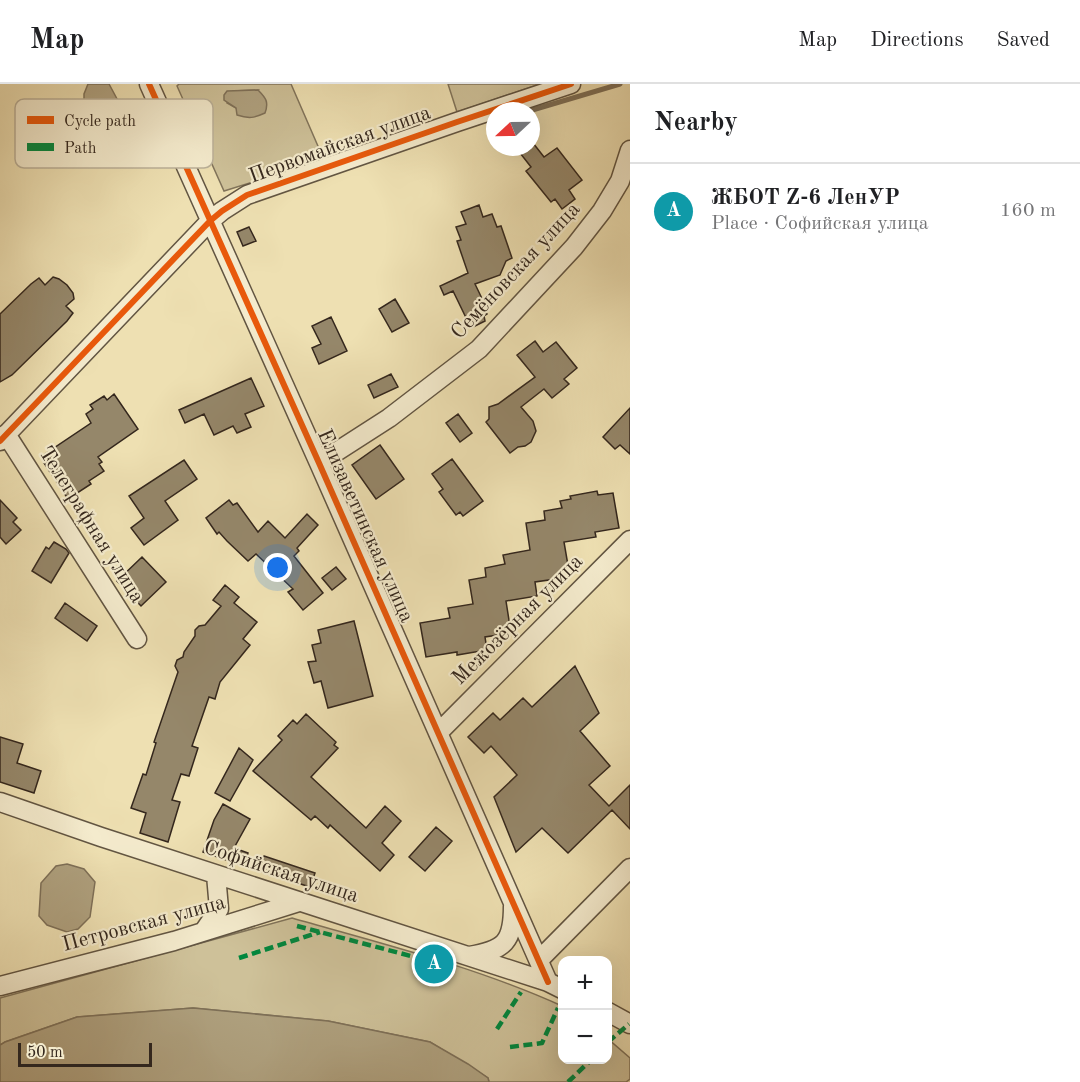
<!DOCTYPE html>
<meta charset="utf-8">
<style>
:root{--surface:#fff;--page:#f6f6f6;--text:#202124;--muted:#757577;--line:#e0e0e0;--accent:#8f2418}
body{margin:0;font-family:"Old Standard TT",serif;background:var(--page);color:var(--text)}
.controls{position:absolute;right:18px;bottom:18px;display:grid;overflow:hidden;border-radius:12px;box-shadow:0 6px 24px #0002}
.controls button{width:54px;height:54px;display:grid;place-items:center;padding:0;border:0;border-bottom:2px solid var(--line);background:var(--surface);color:var(--text);font:30px sans-serif}
.compass{position:absolute;left:486px;top:18px;width:54px;height:54px;border-radius:50%;background:var(--surface);box-shadow:0 6px 24px #0002;rotate:248deg}
.scale{position:absolute;left:18px;bottom:15px;width:134px;box-sizing:border-box;padding-left:6px;border:3px solid #34271d;border-top:0;font-size:16px;line-height:21px;white-space:nowrap;color:#34271d;-webkit-text-stroke:4px #f4ebcd;paint-order:stroke}
.you{position:absolute;left:278px;top:484px;width:21px;height:21px;margin:-15px;border:4px solid #fff;border-radius:50%;background:#1a73e8;box-shadow:0 0 0 9px #1a73e833}
.badge{display:grid;place-items:center;width:39px;height:39px;border-radius:50%;background:var(--accent);color:#fff;font-size:20px;font-weight:700}
.pin{position:absolute;translate:-50% -50%;border:3px solid #fff;box-shadow:0 2px 6px #0006}
.list{margin:0;padding:0;list-style:none}
h2{display:flex;justify-content:space-between;align-items:center;height:78px;margin:0;padding:0 24px;font-size:26px}
h2 small{font-size:20px;font-weight:400;color:var(--muted)}
.list li{display:grid;grid-template-columns:39px 1fr auto;gap:18px;align-items:center;box-sizing:border-box;height:96px;padding:0 24px;border-top:2px solid var(--line)}
.list b{display:block;font-size:22px;white-space:nowrap}
.list p{margin:0;font-size:20px;white-space:nowrap;color:var(--muted)}
.list em{font-size:20px;font-style:normal;color:var(--muted)}
.map{position:relative;flex:none;width:630px;height:998px;overflow:hidden}
header{display:flex;align-items:center;gap:36px;box-sizing:border-box;height:84px;padding:0 30px;background:var(--surface);border-bottom:2px solid var(--line)}
header strong{font-size:28px}
nav{display:flex;gap:33px;margin-inline-start:auto;font-size:21px}
main{display:flex}
aside{flex:1;background:var(--surface)}
.map>svg:first-child{display:block}
</style>
<header>
<strong>Map</strong>
<nav><a>Map</a><a>Directions</a><a>Saved</a></nav>
</header>
<main>
<div class="map">
<svg width="630" height="998" viewBox="0 0 630 998">
<rect width="100%" height="100%" fill="#eee0b2"/>
<filter id="stains"><feTurbulence type="fractalNoise" baseFrequency=".00333" numOctaves="4"/><feColorMatrix values="0 0 0 0 .2 0 0 0 0 .09 0 0 0 0 .02 0 0 0 .5 -.17"/></filter>
<radialGradient id="worn" r=".72"><stop offset=".6" stop-color="#630" stop-opacity="0"/><stop offset="1" stop-color="#630" stop-opacity=".3"/></radialGradient>
<path fill="#cec199" stroke="#81745b" stroke-width="1.5" fill-rule="evenodd" d="M 179,0 L 291,0 L 324,76 L 224,107 L 177,2 ZM 258,6 L 236,24 L 227,19 L 233,7 Z
M 448,0 L 540,0 L 457,28 Z
M 292,834 C 383,860 476,883 562,922 L 562,976 L 608,976 L 608,955 L 630,974 L 630,995 L 626,998 L 489,998 L 488,994 L 430,958 L 328,937 L 193,924 L 77,933 L 5,958 L 0,961 L 0,914 Z"/>
<path fill="#afa17f" stroke="#7e7058" stroke-width="1.5" d="M 88,0 L 109,0 L 123,26 L 120,41 L 88,72 L 77,76 L 60,59 L 58,48 L 84,24 L 84,10 Z
M 258,6 C 266,14 269,18 265,29 C 254,34 249,35 237,31 L 236,24 L 224,16 L 224,11 L 227,7 Z
M 67,780 L 84,785 L 95,798 L 90,833 L 78,845 L 67,848 L 47,841 L 39,832 L 41,799 L 56,782 Z
M 193,924 L 328,937 L 430,958 L 468,980 L 488,994 L 489,998 L 0,998 L 0,961 L 5,958 L 77,933 Z"/>
<g fill="none" stroke-linecap="round" stroke-linejoin="round">
<path stroke="#7e7058" stroke-width="5" d="M 529,27 L 620,0"/>
</g>
<path fill="#95876a" stroke="#34271d" stroke-width="1.5" d="M 533,59 L 544,73 L 557,64 L 582,96 L 569,106 L 575,115 L 562,125 L 555,115 L 551,118 L 526,87 L 531,83 L 520,69 L 528,63 L 531,63 L 531,61 Z
M 479,121 L 483,133 L 492,130 L 497,143 L 501,142 L 512,174 L 506,177 L 500,191 L 475,200 L 487,225 L 485,226 L 487,230 L 484,232 L 485,237 L 471,244 L 453,207 L 444,211 L 440,202 L 468,189 L 457,157 L 461,156 L 456,143 L 466,140 L 461,128 Z
M 249,143 L 256,157 L 243,162 L 237,148 Z
M 53,193 L 59,195 L 67,201 L 73,209 L 74,215 L 66,222 L 73,229 L 67,237 L 12,291 L 0,298 L 0,230 L 31,200 L 39,194 L 45,201 Z
M 395,215 L 409,239 L 392,248 L 379,225 Z
M 331,233 L 347,267 L 319,280 L 312,264 L 321,260 L 312,242 Z
M 535,257 L 543,268 L 556,258 L 577,284 L 564,295 L 569,300 L 552,314 L 544,305 L 521,323 L 533,337 L 536,347 L 531,358 L 525,362 L 518,363 L 510,369 L 486,338 L 489,335 L 489,323 L 498,320 L 535,293 L 517,271 Z
M 391,290 L 398,303 L 374,314 L 368,301 Z
M 251,294 L 264,322 L 245,330 L 251,343 L 237,349 L 233,342 L 214,351 L 204,330 L 185,339 L 179,326 Z
M 114,310 L 138,345 L 98,373 L 102,378 L 99,380 L 104,387 L 89,397 L 91,400 L 68,415 L 44,379 L 49,376 L 45,370 L 91,339 L 86,330 L 93,325 L 90,321 L 104,312 L 107,316 Z
M 630,324 L 630,370 L 620,361 L 615,365 L 603,353 Z
M 458,330 L 472,349 L 460,358 L 446,339 Z
M 380,361 L 404,395 L 376,415 L 352,381 Z
M 452,375 L 483,417 L 463,432 L 460,428 L 456,431 L 439,408 L 443,405 L 432,390 Z
M 184,376 L 197,395 L 165,417 L 178,436 L 144,461 L 131,444 L 144,434 L 129,412 Z
M 597,407 L 598,411 L 613,409 L 619,444 L 595,448 L 596,453 L 564,458 L 570,493 L 535,498 L 537,512 L 506,517 L 511,549 L 485,553 L 487,566 L 457,571 L 457,568 L 426,573 L 420,539 L 450,534 L 448,524 L 473,520 L 469,496 L 486,493 L 485,484 L 505,480 L 503,471 L 530,466 L 526,439 L 545,436 L 544,427 L 562,424 L 560,417 L 571,415 L 570,412 Z
M 0,416 L 17,434 L 13,438 L 21,446 L 6,460 L 0,453 Z
M 229,416 L 233,421 L 237,419 L 258,448 L 268,437 L 285,454 L 307,430 L 318,441 L 297,464 L 299,467 L 294,472 L 323,509 L 303,526 L 288,508 L 293,505 L 256,470 L 248,477 L 227,457 L 219,448 L 217,450 L 206,434 Z
M 54,458 L 66,465 L 69,469 L 51,499 L 32,487 L 46,463 L 49,465 Z
M 142,473 L 166,498 L 141,522 L 117,497 Z
M 336,483 L 346,495 L 332,506 L 322,494 Z
M 225,501 L 239,513 L 234,519 L 257,538 L 243,555 L 250,561 L 220,598 L 215,615 L 209,613 L 192,662 L 198,664 L 189,692 L 181,690 L 172,716 L 180,718 L 168,758 L 140,749 L 146,729 L 131,724 L 143,690 L 146,691 L 156,659 L 154,658 L 178,588 L 175,582 L 177,576 L 183,573 L 184,568 L 195,552 L 195,546 L 199,542 L 205,541 L 221,522 L 213,516 Z
M 65,519 L 97,542 L 87,557 L 55,534 Z
M 354,537 L 373,612 L 328,624 L 321,597 L 314,599 L 308,578 L 316,577 L 312,561 L 321,559 L 318,546 Z
M 575,582 L 599,629 L 580,647 L 610,682 L 589,701 L 609,722 L 630,701 L 630,745 L 612,726 L 568,769 L 542,744 L 516,768 L 494,713 L 517,691 L 491,662 L 484,669 L 468,653 L 493,629 L 500,636 L 523,614 L 532,623 Z
M 306,630 L 336,658 L 334,661 L 338,664 L 311,693 L 366,744 L 385,722 L 401,737 L 382,759 L 394,771 L 380,787 L 330,741 L 328,744 L 315,732 L 311,736 L 253,687 L 282,656 L 278,652 L 293,636 L 297,640 Z
M 0,653 L 23,660 L 17,679 L 41,687 L 34,709 L 0,698 Z
M 239,664 L 253,676 L 230,717 L 215,709 Z
M 223,720 L 250,735 L 234,764 L 248,769 L 244,782 L 203,768 L 214,736 Z
M 436,743 L 452,757 L 425,787 L 409,773 Z
M 264,772 L 315,789 L 310,803 L 251,784 Z"/>
<g fill="none" stroke-linecap="round" stroke-linejoin="round">
<g stroke="#625542" stroke-width="21">
<path id="minor" d="M 149,0 L 319,379 L 548,898
M 6,350 L 137,555
M 0,357 L 210,137 L 222,127 L 247,111 L 457,38 L 571,0
M 319,379 L 389,334 L 479,265 L 574,163 L 602,127 L 620,97 L 630,66
M 438,649 L 630,456
M 0,718 L 101,753 L 548,898 L 562,905
M 204,847 L 219,825 L 216,791
M 469,872 C 505,866 513,858 513,822
M 539,876 L 630,784
M 0,902 L 174,857 L 299,818
M 608,928 L 630,940"/>
</g>
<use href="#minor" stroke="#f4ebcd" stroke-width="18"/>
<path stroke="#00873e" stroke-width="4.5" stroke-dasharray="9 4.5" stroke-linecap="butt" d="M 297,842 L 445,881
M 239,874 L 320,848
M 497,945 L 521,908
M 608,958 L 629,940
M 510,963 L 542,959 L 558,924
M 568,998 L 591,976"/>
<g stroke="#f4ebcd" stroke-width="10">
<path id="cycleway" d="M 149,0 L 319,379 L 548,898
M 0,357 L 210,137 L 222,127 L 247,111 L 457,38 L 571,0"/>
</g>
<use href="#cycleway" stroke="#e8590c" stroke-width="6"/>
</g>
<g text-anchor="middle" dominant-baseline="central" stroke-width="4.5" stroke-linejoin="round" paint-order="stroke">
<g font-size="21" fill="#34271d" stroke="#f4ebcd">
<text transform="translate(340 61) rotate(-20)">Первомайская улица</text>
<text transform="translate(516 187) rotate(-47)">Семёновская улица</text>
<text transform="translate(91 441) rotate(58)">Телеграфная улица</text>
<text transform="translate(365 442) rotate(66)">Елизаветинская улица</text>
<text transform="translate(518 536) rotate(-45)">Межозёрная улица</text>
<text transform="translate(281 788) rotate(18)">Софийская улица</text>
<text transform="translate(144 840) rotate(-15)">Петровская улица</text>
</g>
</g>
<rect x="15" y="15" width="198" height="69" rx="9" fill="#f4ebcd" stroke="#bab098" stroke-width="1.5"/>
<rect x="27" y="32" width="27" height="8" fill="#e8590c"/>
<rect x="27" y="59" width="27" height="8" fill="#00873e"/>
<g font-size="16" fill="#34271d">
<text x="64" y="42">Cycle path</text>
<text x="64" y="69">Path</text>
</g>
<rect width="100%" height="100%" filter="url(#stains)"/>
<rect width="100%" height="100%" fill="url(#worn)"/>
</svg>
<div class="controls">
<button>+</button>
<button>−</button>
</div>
<svg class="compass" viewBox="-18 -18 36 36"><path d="M0-13l5 13h-10z" fill="#e53935"/><path d="M0 13l5-13h-10z" fill="#757577"/></svg>
<div class="scale">50 m</div>
<div class="you"></div>
<div class="pin badge" style="left:434px;top:880px;background:#0f9aa8">A</div>
</div>
<aside>
<h2>Nearby<small></small></h2>
<ul class="list">
<li><span class="badge" style="background:#0f9aa8">A</span><div><b>ЖБОТ Z-6 ЛенУР</b><p>Place · Софийская улица</p></div><em>160 m</em></li>
</ul>
</aside>
</main>
